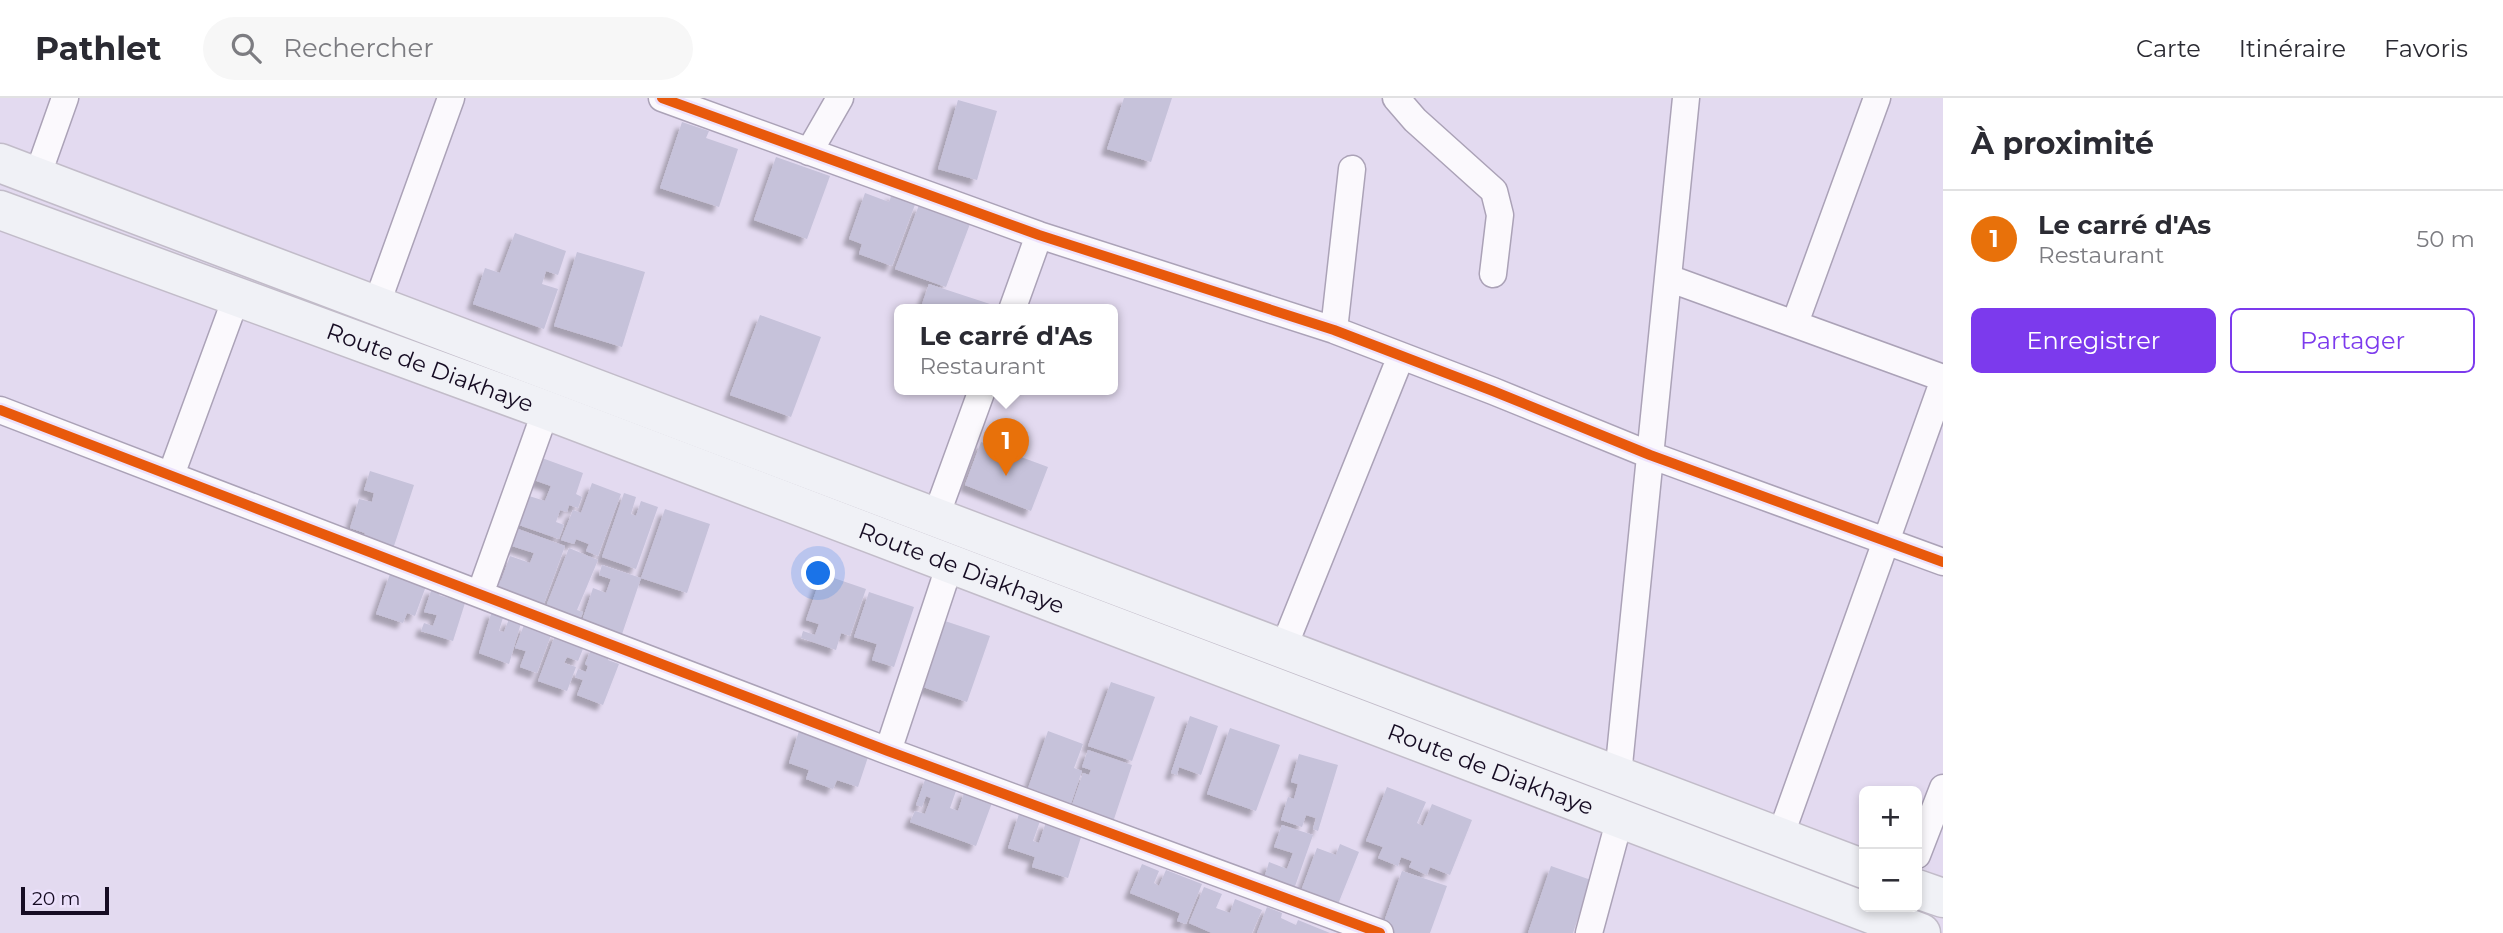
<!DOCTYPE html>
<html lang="fr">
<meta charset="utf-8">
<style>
:root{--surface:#fff;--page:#f7f7f7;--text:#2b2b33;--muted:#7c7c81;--line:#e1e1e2;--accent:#7c3aed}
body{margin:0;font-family:Montserrat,sans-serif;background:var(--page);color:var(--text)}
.controls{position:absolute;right:21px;bottom:21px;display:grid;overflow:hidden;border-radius:10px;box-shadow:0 4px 10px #0003}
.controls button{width:63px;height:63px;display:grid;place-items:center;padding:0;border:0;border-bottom:2px solid var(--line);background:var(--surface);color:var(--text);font:35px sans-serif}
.scale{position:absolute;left:21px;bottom:18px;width:88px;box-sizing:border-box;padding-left:7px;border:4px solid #160c23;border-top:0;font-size:19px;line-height:24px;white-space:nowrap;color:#160c23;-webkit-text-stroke:5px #ece1fc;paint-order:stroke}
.you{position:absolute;left:819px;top:476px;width:24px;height:24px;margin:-18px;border:5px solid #fff;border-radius:50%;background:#1a73e8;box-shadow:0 0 0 10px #1a73e833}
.badge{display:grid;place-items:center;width:46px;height:46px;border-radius:50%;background:var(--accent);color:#fff;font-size:23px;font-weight:700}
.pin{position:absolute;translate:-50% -58px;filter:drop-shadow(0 2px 4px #0008)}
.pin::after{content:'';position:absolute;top:37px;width:24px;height:21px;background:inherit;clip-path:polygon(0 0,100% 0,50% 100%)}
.popup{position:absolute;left:894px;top:206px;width:224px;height:91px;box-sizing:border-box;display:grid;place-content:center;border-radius:10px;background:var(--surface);filter:drop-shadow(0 2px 5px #0005);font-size:23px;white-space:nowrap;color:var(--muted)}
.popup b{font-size:26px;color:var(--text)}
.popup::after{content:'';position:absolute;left:50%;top:100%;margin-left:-14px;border:14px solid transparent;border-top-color:var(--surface)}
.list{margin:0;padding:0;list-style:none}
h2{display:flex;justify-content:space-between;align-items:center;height:91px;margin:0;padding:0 28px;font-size:30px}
h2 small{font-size:23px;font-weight:400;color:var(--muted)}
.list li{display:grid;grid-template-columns:46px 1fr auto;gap:21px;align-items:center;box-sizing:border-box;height:98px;padding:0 28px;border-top:2px solid var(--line)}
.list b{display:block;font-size:26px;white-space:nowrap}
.list p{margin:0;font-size:23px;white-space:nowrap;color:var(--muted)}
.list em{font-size:23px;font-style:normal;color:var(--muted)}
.actions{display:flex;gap:14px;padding:21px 28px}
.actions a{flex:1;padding:16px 0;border:2px solid var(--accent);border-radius:10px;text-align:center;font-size:24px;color:var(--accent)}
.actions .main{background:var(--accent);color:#fff}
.icon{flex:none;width:38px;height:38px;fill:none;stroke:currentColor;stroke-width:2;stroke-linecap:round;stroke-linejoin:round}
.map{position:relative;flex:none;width:1943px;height:835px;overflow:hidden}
header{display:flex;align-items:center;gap:42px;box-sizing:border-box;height:98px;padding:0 35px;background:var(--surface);border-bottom:2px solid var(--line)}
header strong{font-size:33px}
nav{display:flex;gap:38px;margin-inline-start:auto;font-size:24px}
.search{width:490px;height:63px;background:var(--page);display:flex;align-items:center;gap:18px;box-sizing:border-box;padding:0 24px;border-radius:38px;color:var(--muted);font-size:26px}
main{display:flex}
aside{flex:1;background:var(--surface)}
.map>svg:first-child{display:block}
</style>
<header>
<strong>Pathlet</strong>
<div class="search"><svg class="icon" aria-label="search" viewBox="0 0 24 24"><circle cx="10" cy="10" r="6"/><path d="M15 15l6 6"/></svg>Rechercher</div>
<nav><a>Carte</a><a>Itinéraire</a><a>Favoris</a></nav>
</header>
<main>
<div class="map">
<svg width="1943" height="835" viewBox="0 0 1943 835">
<defs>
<filter id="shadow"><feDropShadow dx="-6" dy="6" stdDeviation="2" flood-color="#0004"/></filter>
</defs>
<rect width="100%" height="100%" fill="#e3daf0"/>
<path fill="#c6c2da" filter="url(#shadow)" d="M 1124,0 L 1172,0 L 1151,64 L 1107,51 Z
M 958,2 L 997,13 L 977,82 L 938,71 Z
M 682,24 L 709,33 L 706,40 L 738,51 L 719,109 L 660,90 Z
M 776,59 L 830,78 L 807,141 L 754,122 Z
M 865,95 L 889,104 L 892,96 L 916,104 L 892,168 L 859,156 L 862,146 L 849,141 Z
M 919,107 L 970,126 L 946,189 L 895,171 Z
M 515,135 L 566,153 L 558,177 L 546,173 L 542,186 L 558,191 L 544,231 L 473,206 L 485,170 L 500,175 Z
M 577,154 L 645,174 L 622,249 L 554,228 Z
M 929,186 L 996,208 L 995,212 L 920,212 Z
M 760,217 L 821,239 L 791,319 L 730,297 Z
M 981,344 L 1048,369 L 1031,413 L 965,387 Z
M 542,360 L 583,375 L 576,396 L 582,399 L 578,410 L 569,407 L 567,414 L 560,412 L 556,424 L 564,427 L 559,441 L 519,427 L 529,398 L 545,403 L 551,388 L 534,382 Z
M 370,373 L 414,387 L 392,454 L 362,445 L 365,435 L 350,430 L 359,401 L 372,404 L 374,395 L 364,392 Z
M 592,385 L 621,396 L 598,458 L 586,453 L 589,446 L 576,441 L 574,446 L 561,442 L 573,412 L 581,415 Z
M 624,395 L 636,399 L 631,416 L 636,418 L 641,403 L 658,409 L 636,471 L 602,459 Z
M 665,411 L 710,426 L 687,495 L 641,480 Z
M 518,431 L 565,448 L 541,514 L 493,496 L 499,481 L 501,483 L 510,458 L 530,465 L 534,455 L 512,448 Z
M 569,450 L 598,462 L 577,512 L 583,514 L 577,529 L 543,516 Z
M 602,467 L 641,480 L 619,545 L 579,532 L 593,490 L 606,495 L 611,481 L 599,477 Z
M 390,476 L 426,488 L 415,518 L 407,515 L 403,525 L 376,516 Z
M 822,476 L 866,491 L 850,538 L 841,535 L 836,552 L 801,540 L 803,533 L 815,537 L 819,526 L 806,522 Z
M 432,490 L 441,492 L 439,497 L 465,505 L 453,543 L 421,533 L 424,525 L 433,528 L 437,517 L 424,514 Z
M 869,494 L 914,509 L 894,569 L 872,562 L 877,546 L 854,539 Z
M 492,513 L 504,516 L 499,533 L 504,534 L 509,521 L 521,525 L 509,566 L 479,555 Z
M 942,522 L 990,538 L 967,604 L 920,588 Z
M 524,527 L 551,537 L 537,575 L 520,569 L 526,553 L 515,550 Z
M 556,535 L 585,546 L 578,563 L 567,559 L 564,565 L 576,569 L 567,593 L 538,583 Z
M 592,549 L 611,556 L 608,562 L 619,566 L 603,607 L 577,597 L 583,582 L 575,579 L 578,571 L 586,574 L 588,568 L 585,566 Z
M 1111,584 L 1155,599 L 1132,663 L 1088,648 Z
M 1190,618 L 1218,628 L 1201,677 L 1179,669 L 1177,677 L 1171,675 Z
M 1230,630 L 1280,647 L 1256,713 L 1207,696 Z
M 799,633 L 869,656 L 858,689 L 837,682 L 833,691 L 806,681 L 809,672 L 789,665 Z
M 1048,633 L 1083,646 L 1074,670 L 1082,673 L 1067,717 L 1024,702 Z
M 1088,652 L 1132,667 L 1110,733 L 1068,719 L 1083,675 L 1089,677 L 1091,672 L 1082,669 Z
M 1299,656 L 1338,667 L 1318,733 L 1313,731 L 1316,720 L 1306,717 L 1302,729 L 1281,722 L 1288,699 L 1294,701 L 1298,686 L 1291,684 Z
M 926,679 L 957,690 L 950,710 L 958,713 L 965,692 L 993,702 L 976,748 L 910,724 L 915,713 L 925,716 L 931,700 L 926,698 L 922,709 L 916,707 Z
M 1387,689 L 1426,704 L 1417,725 L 1423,728 L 1432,706 L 1472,722 L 1450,777 L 1430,769 L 1427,777 L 1409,769 L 1412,763 L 1401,759 L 1398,768 L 1378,760 L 1383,749 L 1366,743 Z
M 1019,716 L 1040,723 L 1033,743 L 1039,745 L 1046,724 L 1082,736 L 1068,780 L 1032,769 L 1035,759 L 1008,750 Z
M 1282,727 L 1313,737 L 1293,794 L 1263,784 L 1269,764 L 1287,771 L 1293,755 L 1274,749 Z
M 1340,746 L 1359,754 L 1334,816 L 1298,801 L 1317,750 L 1336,757 Z
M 1142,766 L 1159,773 L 1154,785 L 1159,788 L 1166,772 L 1202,786 L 1186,826 L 1177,823 L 1180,815 L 1130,795 Z
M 1551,768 L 1591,782 L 1573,835 L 1528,835 Z
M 1402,773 L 1447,788 L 1430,835 L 1380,835 Z
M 1204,789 L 1222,796 L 1216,810 L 1230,815 L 1235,801 L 1262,812 L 1252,835 L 1212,835 L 1189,825 Z
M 1267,809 L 1282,815 L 1281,820 L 1296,827 L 1298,822 L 1330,835 L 1257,835 Z"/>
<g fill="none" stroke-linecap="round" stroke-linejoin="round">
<g stroke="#aba2b7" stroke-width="29">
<path id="street" d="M 662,0 L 1039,137 L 1334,232 L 1493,293 L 1650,357 L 1943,464
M 1396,0 L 1415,22 L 1494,93 L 1500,117 L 1493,176
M 809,54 L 840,0
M 37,79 L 65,0
M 1668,180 L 1943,280
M 376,208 L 451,0
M 1012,212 L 1039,137
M 1795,225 L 1877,0
M 1334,232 L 1352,71
M 0,312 L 888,653 L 1380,835
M 171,377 L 236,200
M 935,421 L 982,292
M 480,496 L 546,312
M 1283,551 L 1401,258
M 888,653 L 950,466
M 1618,677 L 1686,0
M 1780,739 L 1943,284
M 1917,757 L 1943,690
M 1589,835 L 1620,720"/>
</g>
<g stroke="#c2bcc9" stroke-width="41">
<g id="primary">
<path d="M 0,65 L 1864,771"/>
<path id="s1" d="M 0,112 L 546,312 L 1921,835"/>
<path d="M 1917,791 L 1943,800"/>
</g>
</g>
<use href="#street" stroke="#fbf9fd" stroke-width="26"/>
<use href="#primary" stroke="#f0f1f6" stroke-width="38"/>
<g stroke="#ece1fc" stroke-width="15">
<path id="cycleway" d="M 662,0 L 1039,137 L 1334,232 L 1493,293 L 1650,357 L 1943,464
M 0,312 L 888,653 L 1380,835"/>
</g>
<use href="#cycleway" stroke="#e8590c" stroke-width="10"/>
</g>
<g text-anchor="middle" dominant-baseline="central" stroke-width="5" stroke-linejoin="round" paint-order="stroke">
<g font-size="23" fill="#160c23" stroke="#ece1fc">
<text stroke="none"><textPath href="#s1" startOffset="458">Route de Diakhaye</textPath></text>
<text stroke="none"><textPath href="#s1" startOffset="1026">Route de Diakhaye</textPath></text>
<text stroke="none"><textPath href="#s1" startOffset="1592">Route de Diakhaye</textPath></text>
</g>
</g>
</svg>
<div class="controls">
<button>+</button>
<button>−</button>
</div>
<div class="scale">20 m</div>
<div class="you"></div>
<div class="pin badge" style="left:1006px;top:378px;background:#e8710a">1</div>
<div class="popup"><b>Le carré d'As</b>Restaurant</div>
</div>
<aside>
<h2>À proximité<small></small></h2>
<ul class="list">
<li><span class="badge" style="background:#e8710a">1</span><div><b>Le carré d'As</b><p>Restaurant</p></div><em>50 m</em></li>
</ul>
<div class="actions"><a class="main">Enregistrer</a><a>Partager</a></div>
</aside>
</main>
